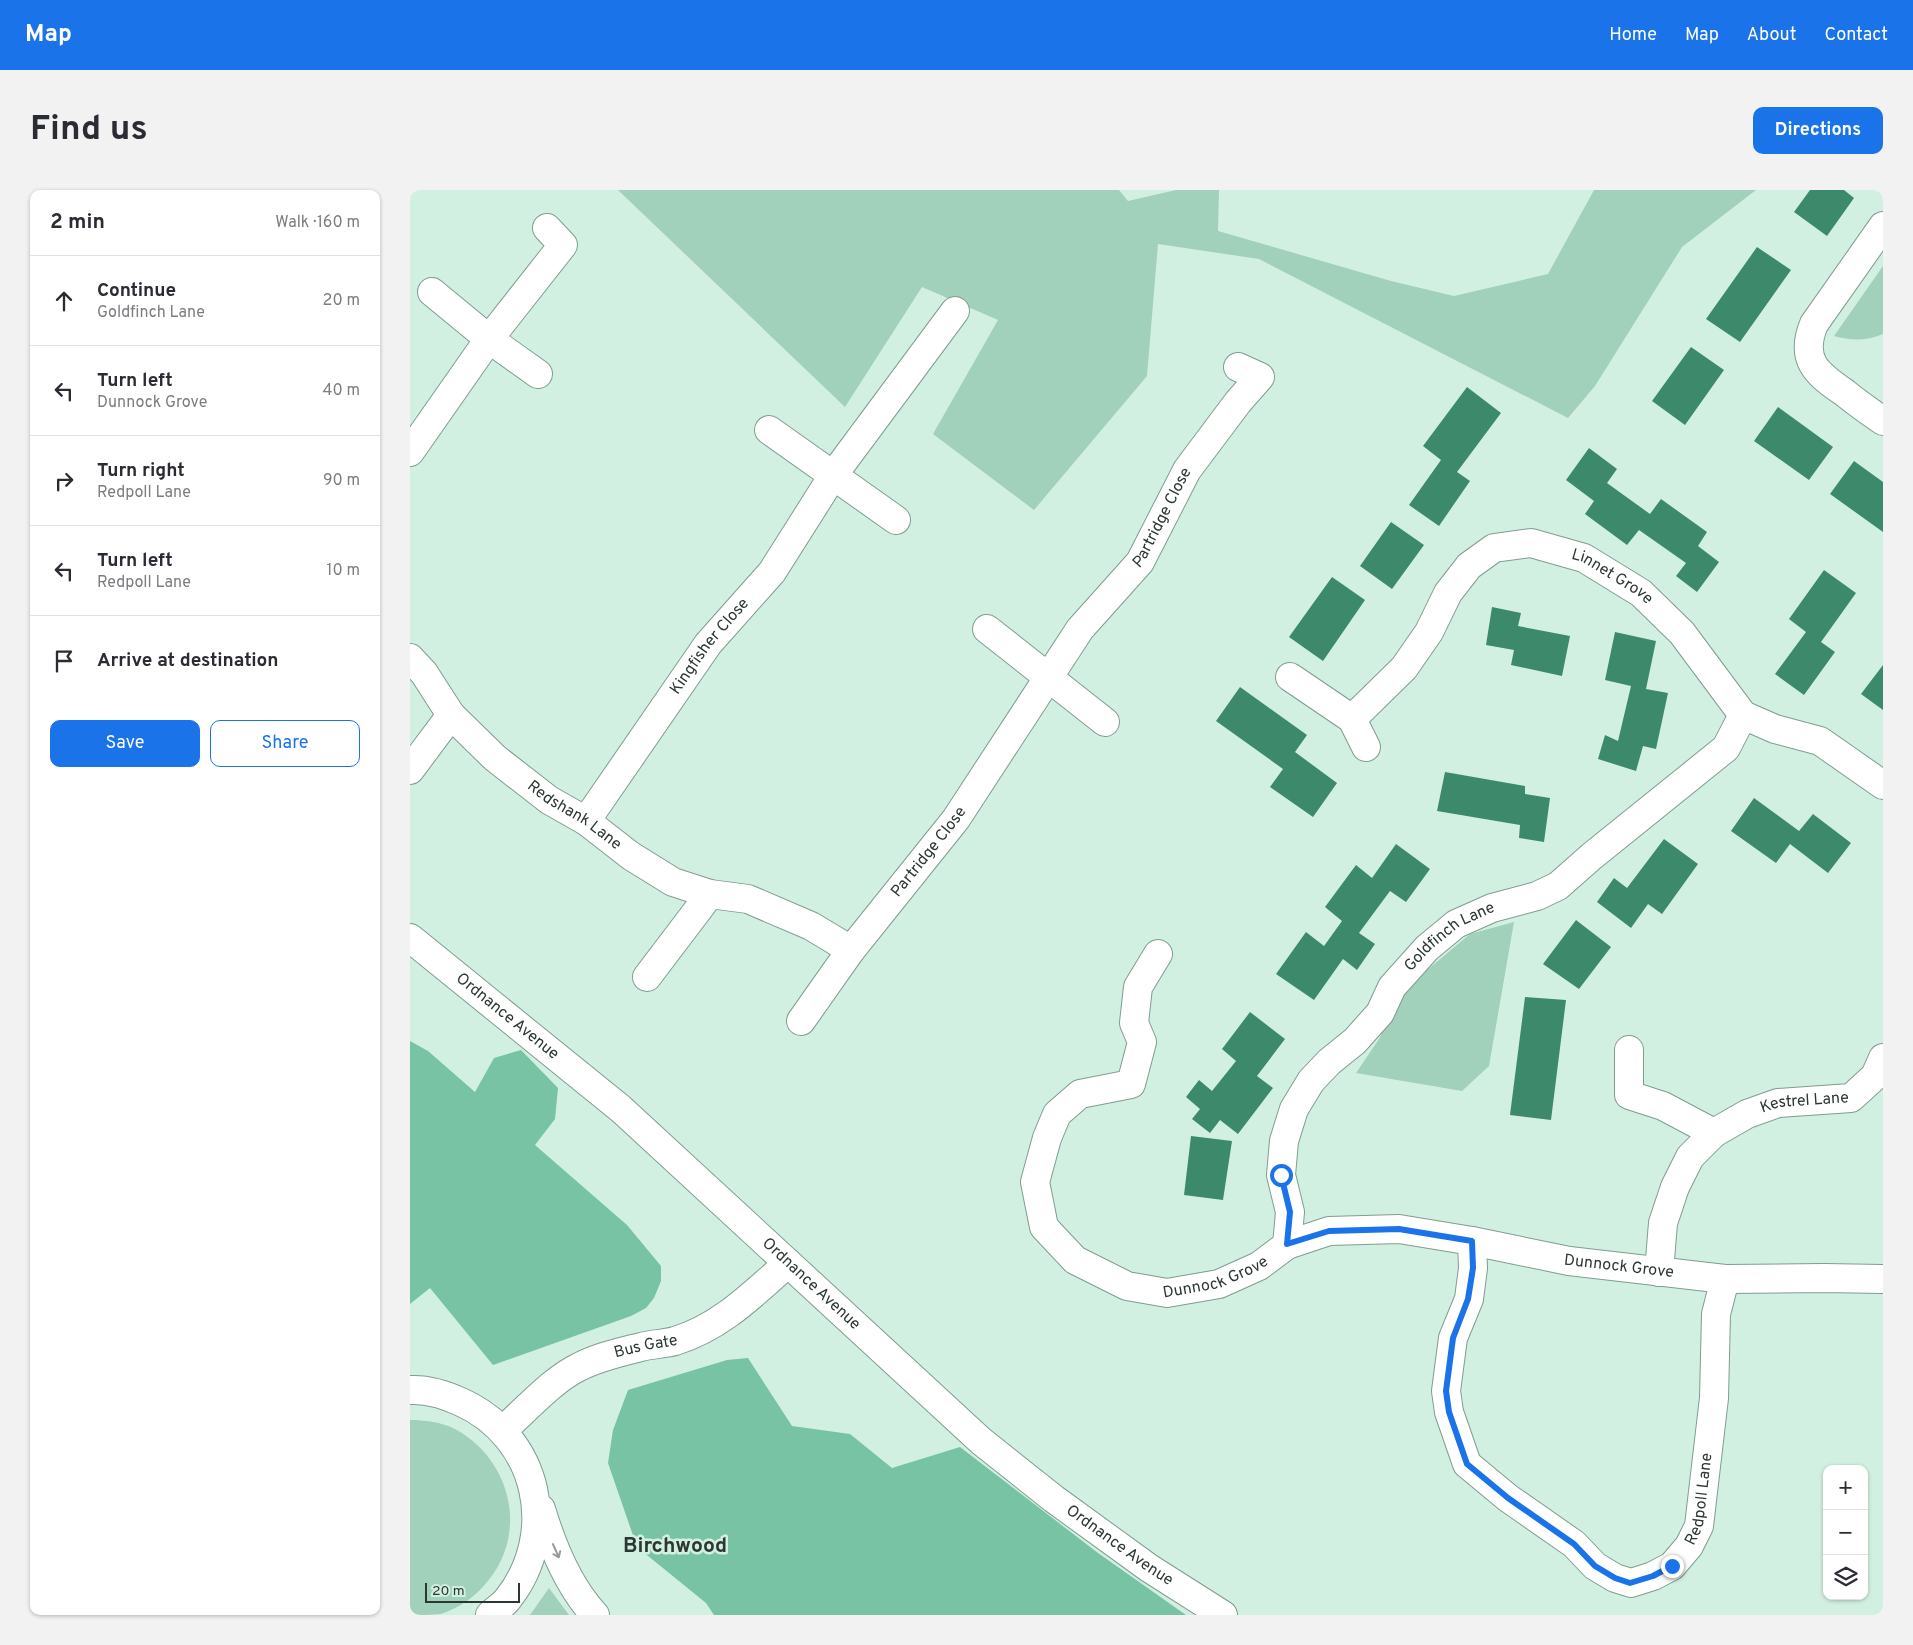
<!DOCTYPE html>
<meta charset="utf-8">
<style>
:root{--surface:#fff;--page:#f2f2f3;--text:#2b2b33;--muted:#7c7c81;--line:#e1e1e2;--accent:#1a73e8}
body{margin:0;font-family:Overpass,sans-serif;background:var(--page);color:var(--text)}
.controls{position:absolute;right:15px;bottom:15px;display:grid;overflow:hidden;border-radius:10px;box-shadow:0 1px 4px #0004}
.controls button{width:45px;height:45px;display:grid;place-items:center;padding:0;border:0;border-bottom:1px solid var(--line);background:var(--surface);color:var(--text);font:25px sans-serif}
.scale{position:absolute;left:15px;bottom:12px;width:95px;box-sizing:border-box;padding-left:5px;border:2px solid #2c3732;border-top:0;font-size:14px;line-height:18px;white-space:nowrap;color:#2c3732;-webkit-text-stroke:4px #d2f0e2;paint-order:stroke}
.stop{position:absolute;width:15px;height:15px;margin:-11px;border:4px solid #1a73e8;border-radius:50%;background:#fff}
.stop.end{background:#1a73e8;border-color:#fff;box-shadow:0 1px 5px #0008}
.list{margin:0;padding:0;list-style:none}
h2{display:flex;justify-content:space-between;align-items:center;height:65px;margin:0;padding:0 20px;font-size:21px}
h2 small{font-size:16px;font-weight:400;color:var(--muted)}
.list li{display:grid;grid-template-columns:32px 1fr auto;gap:15px;align-items:center;box-sizing:border-box;height:90px;padding:0 20px;border-top:1px solid var(--line)}
.list b{display:block;font-size:19px;white-space:nowrap}
.list p{margin:0;font-size:16px;white-space:nowrap;color:var(--muted)}
.list em{font-size:16px;font-style:normal;color:var(--muted)}
.actions{display:flex;gap:10px;padding:15px 20px}
.actions a{flex:1;padding:11px 0;border:1px solid var(--accent);border-radius:10px;text-align:center;font-size:18px;color:var(--accent)}
.actions .main{background:var(--accent);color:#fff}
.icon{flex:none;width:28px;height:28px;fill:none;stroke:currentColor;stroke-width:2;stroke-linecap:round;stroke-linejoin:round}
.map{position:relative;flex:none;width:1473px;height:1425px;overflow:hidden;border-radius:10px}
header{display:flex;align-items:center;gap:30px;box-sizing:border-box;height:70px;padding:0 25px;background:var(--accent);color:#fff}
header strong{font-size:24px}
nav{display:flex;gap:28px;margin-inline-start:auto;font-size:18px}
.intro{display:flex;align-items:center;justify-content:space-between;box-sizing:border-box;height:120px;padding:0 30px}
h1{margin:0;font-size:35px}
.button{padding:12px 22px;border-radius:10px;background:var(--accent);color:#fff;font-size:18px;font-weight:700}
main{display:flex;gap:30px;padding:0 30px}
aside{flex:1;background:var(--surface);border-radius:10px;box-shadow:0 1px 4px #0004}
.map>svg:first-child{display:block}
</style>
<header>
<strong>Map</strong>
<nav><a>Home</a><a>Map</a><a>About</a><a>Contact</a></nav>
</header>
<div class="intro"><h1>Find us</h1><a class="button">Directions</a></div>
<main>
<aside>
<h2>2 min<small>Walk · 160 m</small></h2>
<ul class="list">
<li><svg class="icon" aria-label="ahead" viewBox="0 0 24 24"><path d="M12 20V5M6 11l6-6 6 6"/></svg><div><b>Continue</b><p>Goldfinch Lane</p></div><em>20 m</em></li>
<li><svg class="icon" aria-label="left" viewBox="0 0 24 24"><path d="M17 20v-9H6M10 6l-5 5 5 5"/></svg><div><b>Turn left</b><p>Dunnock Grove</p></div><em>40 m</em></li>
<li><svg class="icon" aria-label="right" viewBox="0 0 24 24"><path d="M7 20v-9h11M14 6l5 5-5 5"/></svg><div><b>Turn right</b><p>Redpoll Lane</p></div><em>90 m</em></li>
<li><svg class="icon" aria-label="left" viewBox="0 0 24 24"><path d="M17 20v-9H6M10 6l-5 5 5 5"/></svg><div><b>Turn left</b><p>Redpoll Lane</p></div><em>10 m</em></li>
<li><svg class="icon" aria-label="arrive" viewBox="0 0 24 24"><path d="M6 21V4h12l-3 4 3 4H6"/></svg><div><b>Arrive at destination</b></div></li>
</ul>
<div class="actions"><a class="main">Save</a><a>Share</a></div>
</aside>
<div class="map">
<svg width="1473" height="1425" viewBox="0 0 1473 1425">
<rect width="100%" height="100%" fill="#d2f0e2"/>
<path fill="#a1d0bb" d="M 208,0 L 709,0 L 718,11 L 766,0 L 809,0 L 808,41 L 981,91 L 1044,106 L 1138,84 L 1184,0 L 1346,0 L 1272,57 L 1185,196 L 1158,228 L 849,69 L 748,54 L 737,186 L 624,320 L 523,244 L 588,130 L 512,97 L 435,217 Z
M 1473,76 L 1473,144 C 1456,151 1442,151 1424,146 Z
M 1104,732 L 1079,876 L 1052,901 L 946,883 L 969,849 L 992,801 L 1060,744 Z
M 0,1230 C 15,1230 31,1232 45,1239 C 101,1269 119,1343 77,1392 C 65,1407 49,1418 31,1424 C 21,1425 10,1425 0,1425 Z
M 139,1398 L 159,1425 L 120,1425 Z"/>
<path fill="#78c3a3" d="M 0,851 L 18,861 L 65,902 L 84,868 L 111,860 L 148,898 L 145,929 L 125,955 L 217,1035 L 251,1076 L 251,1091 L 244,1108 L 236,1118 L 221,1126 L 83,1175 L 20,1098 L 0,1114 Z
M 338,1168 L 382,1236 L 440,1244 L 482,1278 L 550,1257 L 688,1363 L 776,1425 L 304,1425 L 296,1413 L 227,1357 L 198,1273 L 203,1240 L 218,1200 L 317,1170 Z"/>
<path fill="#3d896c" d="M 1400,0 L 1434,0 L 1444,8 L 1417,46 L 1384,22 Z
M 1347,57 L 1381,80 L 1330,152 L 1296,129 Z
M 1281,157 L 1314,180 L 1275,235 L 1242,211 Z
M 1057,197 L 1091,223 L 1047,282 L 1060,291 L 1029,336 L 999,315 L 1031,270 L 1013,256 Z
M 1368,217 L 1423,257 L 1399,290 L 1344,251 Z
M 1179,258 L 1207,279 L 1197,293 L 1240,324 L 1251,309 L 1297,342 L 1288,356 L 1309,372 L 1287,402 L 1266,386 L 1276,373 L 1229,340 L 1217,355 L 1175,324 L 1184,311 L 1156,290 Z
M 1444,271 L 1473,292 L 1473,342 L 1420,304 Z
M 981,332 L 1014,355 L 982,399 L 950,376 Z
M 1414,380 L 1446,403 L 1411,452 L 1425,462 L 1394,505 L 1365,484 L 1396,442 L 1379,429 Z
M 922,387 L 955,410 L 913,471 L 879,447 Z
M 1082,417 L 1111,423 L 1108,436 L 1160,446 L 1152,486 L 1101,475 L 1104,460 L 1076,455 Z
M 1205,442 L 1246,451 L 1236,499 L 1258,503 L 1246,559 L 1233,556 L 1226,581 L 1188,569 L 1195,545 L 1208,551 L 1221,496 L 1195,490 Z
M 1473,475 L 1473,520 L 1451,504 Z
M 830,497 L 897,545 L 885,562 L 927,593 L 903,627 L 860,597 L 873,579 L 806,531 Z
M 1035,582 L 1115,596 L 1115,604 L 1140,608 L 1134,652 L 1109,648 L 1110,635 L 1027,621 Z
M 1344,608 L 1389,641 L 1403,624 L 1441,653 L 1418,683 L 1380,654 L 1366,673 L 1321,641 Z
M 1254,649 L 1288,674 L 1252,724 L 1238,714 L 1221,738 L 1187,712 L 1204,688 L 1217,698 Z
M 986,654 L 1020,679 L 996,712 L 980,701 L 949,743 L 965,754 L 947,780 L 933,769 L 904,810 L 866,784 L 896,742 L 914,756 L 932,731 L 915,717 L 946,675 L 962,688 Z
M 1166,730 L 1201,757 L 1169,799 L 1133,774 Z
M 1115,807 L 1156,810 L 1141,930 L 1100,925 Z
M 840,822 L 875,849 L 847,886 L 863,898 L 828,944 L 810,930 L 800,943 L 782,929 L 790,919 L 776,907 L 789,890 L 802,901 L 826,871 L 812,859 Z
M 781,946 L 822,951 L 813,1010 L 774,1005 Z"/>
<g fill="none" stroke-linecap="round" stroke-linejoin="round">
<g stroke="#819c90" stroke-width="30">
<g id="minor">
<path d="M 1473,36 L 1404,134 C 1389,170 1407,184 1435,203 C 1447,213 1460,222 1473,231"/>
<path d="M 22,102 L 79,149 L 128,184"/>
<path d="M 359,240 L 486,330"/>
<path d="M 0,262 L 79,149 L 153,55 L 137,38"/>
<path d="M 577,439 L 695,532"/>
<path id="s1" d="M 0,468 L 14,483 L 41,525 L 85,568 L 139,610 L 176,631 L 221,666 L 263,692 L 300,704 L 338,709 L 401,736 L 441,760"/>
<path d="M 880,487 L 942,529 L 956,557"/>
<path id="s2" d="M 942,529 L 994,478 L 1019,442 L 1038,403 L 1059,376 L 1084,358 L 1121,353 L 1174,368 L 1231,403 L 1272,443 L 1333,525 L 1365,539 L 1410,551 L 1473,595"/>
<path d="M 0,580 L 41,525"/>
<path id="s3" d="M 176,631 L 298,454 L 362,382 L 424,284 L 545,121"/>
<path id="s4" d="M 0,748 L 211,919 L 571,1251 L 644,1309 L 739,1378 L 813,1425"/>
<path id="s5" d="M 748,764 L 728,797 L 724,833 L 732,852 L 721,894 L 670,904 L 647,924 L 637,948 L 625,992 L 634,1037 L 665,1070 L 717,1096 L 757,1103 L 809,1094 L 849,1076 L 877,1055 L 919,1041 L 989,1039 L 1062,1051 L 1159,1071 L 1315,1089 L 1414,1088 L 1473,1089"/>
<path d="M 237,787 L 300,704"/>
<path id="s6" d="M 391,831 L 441,760 L 546,629 L 670,439 L 730,372 L 777,280 L 828,212 L 850,187 L 828,177"/>
<path d="M 1219,860 L 1219,905 L 1253,916 L 1304,943"/>
<path id="s7" d="M 1062,1051 L 1063,1078 L 1059,1109 L 1043,1148 L 1036,1201 L 1039,1222 L 1057,1274 L 1098,1308 L 1164,1354 L 1185,1376 L 1205,1388 L 1221,1393 L 1243,1386 L 1262,1376 L 1279,1356 L 1289,1336 L 1304,1208 L 1306,1124 L 1315,1089"/>
<path id="s8" d="M 877,1055 L 880,1022 L 871,985 L 874,951 L 884,919 L 901,891 L 919,872 L 945,851 L 970,823 L 982,797 L 1017,758 L 1046,734 L 1082,718 L 1127,706 L 1148,696 L 1182,666 L 1316,558 L 1333,525"/>
<path id="s9" d="M 1249,1082 L 1253,1033 L 1265,997 L 1280,967 L 1304,943 L 1337,924 L 1368,913 L 1441,908 L 1465,886 L 1473,868"/>
<path id="s10" d="M 93,1240 C 116,1220 142,1190 169,1177 C 188,1167 211,1162 231,1157 C 242,1154 254,1154 265,1151 C 311,1137 343,1104 378,1073"/>
</g>
</g>
<g stroke="#819c90" stroke-width="30">
<path id="major" d="M 0,1200 C 17,1199 36,1205 51,1212 C 129,1247 150,1344 97,1410 C 92,1416 85,1420 80,1425
M 131,1319 C 142,1356 158,1396 185,1425"/>
</g>
<use href="#minor" stroke="#fff" stroke-width="28"/>
<use href="#major" stroke="#fff" stroke-width="28"/>
</g>
<defs><path id="oneway-shaft" d="M-6 0H5M1.5-3L5.5 0L1.5 3" fill="none" stroke-width="1.6" stroke-linecap="round" stroke-linejoin="round" transform="scale(1.25)"/></defs>
<use stroke="#969b98" href="#oneway-shaft" transform="translate(146 1361) rotate(66)"/>
<g fill="none" stroke-linecap="round" stroke-linejoin="round">
<path stroke="#1a73e8" stroke-width="6" d="M 871,985 L 880,1022 L 877,1054 L 919,1041 L 989,1039 L 1062,1051 L 1063,1078 L 1058,1109 L 1043,1148 L 1036,1201 L 1039,1222 L 1057,1274 L 1098,1308 L 1164,1354 L 1185,1376 L 1205,1388 L 1220,1393 L 1243,1386 L 1262,1376"/>
</g>
<g text-anchor="middle" dominant-baseline="central" stroke-width="5" stroke-linejoin="round" paint-order="stroke">
<g font-size="16" fill="#2c3732" stroke="#d2f0e2">
<text stroke="none"><textPath href="#s6" startOffset="621">Partridge Close</textPath></text>
<text stroke="none"><textPath href="#s2" startOffset="351">Linnet Grove</textPath></text>
<text stroke="none"><textPath href="#s3" startOffset="214">Kingfisher Close</textPath></text>
<text stroke="none"><textPath href="#s1" startOffset="230">Redshank Lane</textPath></text>
<text stroke="none"><textPath href="#s6" startOffset="212">Partridge Close</textPath></text>
<text stroke="none"><textPath href="#s8" startOffset="375">Goldfinch Lane</textPath></text>
<text stroke="none"><textPath href="#s4" startOffset="125">Ordnance Avenue</textPath></text>
<text stroke="none"><textPath href="#s9" startOffset="252">Kestrel Lane</textPath></text>
<text stroke="none"><textPath href="#s5" startOffset="952">Dunnock Grove</textPath></text>
<text stroke="none"><textPath href="#s5" startOffset="534">Dunnock Grove</textPath></text>
<text stroke="none"><textPath href="#s4" startOffset="530">Ordnance Avenue</textPath></text>
<text stroke="none"><textPath href="#s10" startOffset="169">Bus Gate</textPath></text>
<text stroke="none"><textPath href="#s7" startOffset="554">Redpoll Lane</textPath></text>
<text stroke="none"><textPath href="#s4" startOffset="935">Ordnance Avenue</textPath></text>
</g>
<g font-size="21" font-weight="bold" fill="#2c3732" stroke="#d2f0e2">
<text x="265" y="1356">Birchwood</text>
</g>
</g>
</svg>
<div class="controls">
<button>+</button>
<button>−</button>
<button><svg class="icon" aria-label="layers" viewBox="0 0 24 24"><path d="M12 4l9 5-9 5-9-5zM3 14l9 5 9-5"/></svg></button>
</div>
<div class="scale">20 m</div>
<div class="stop" style="left:871px;top:985px"></div>
<div class="stop end" style="left:1262px;top:1376px"></div>
</div>
</main>
